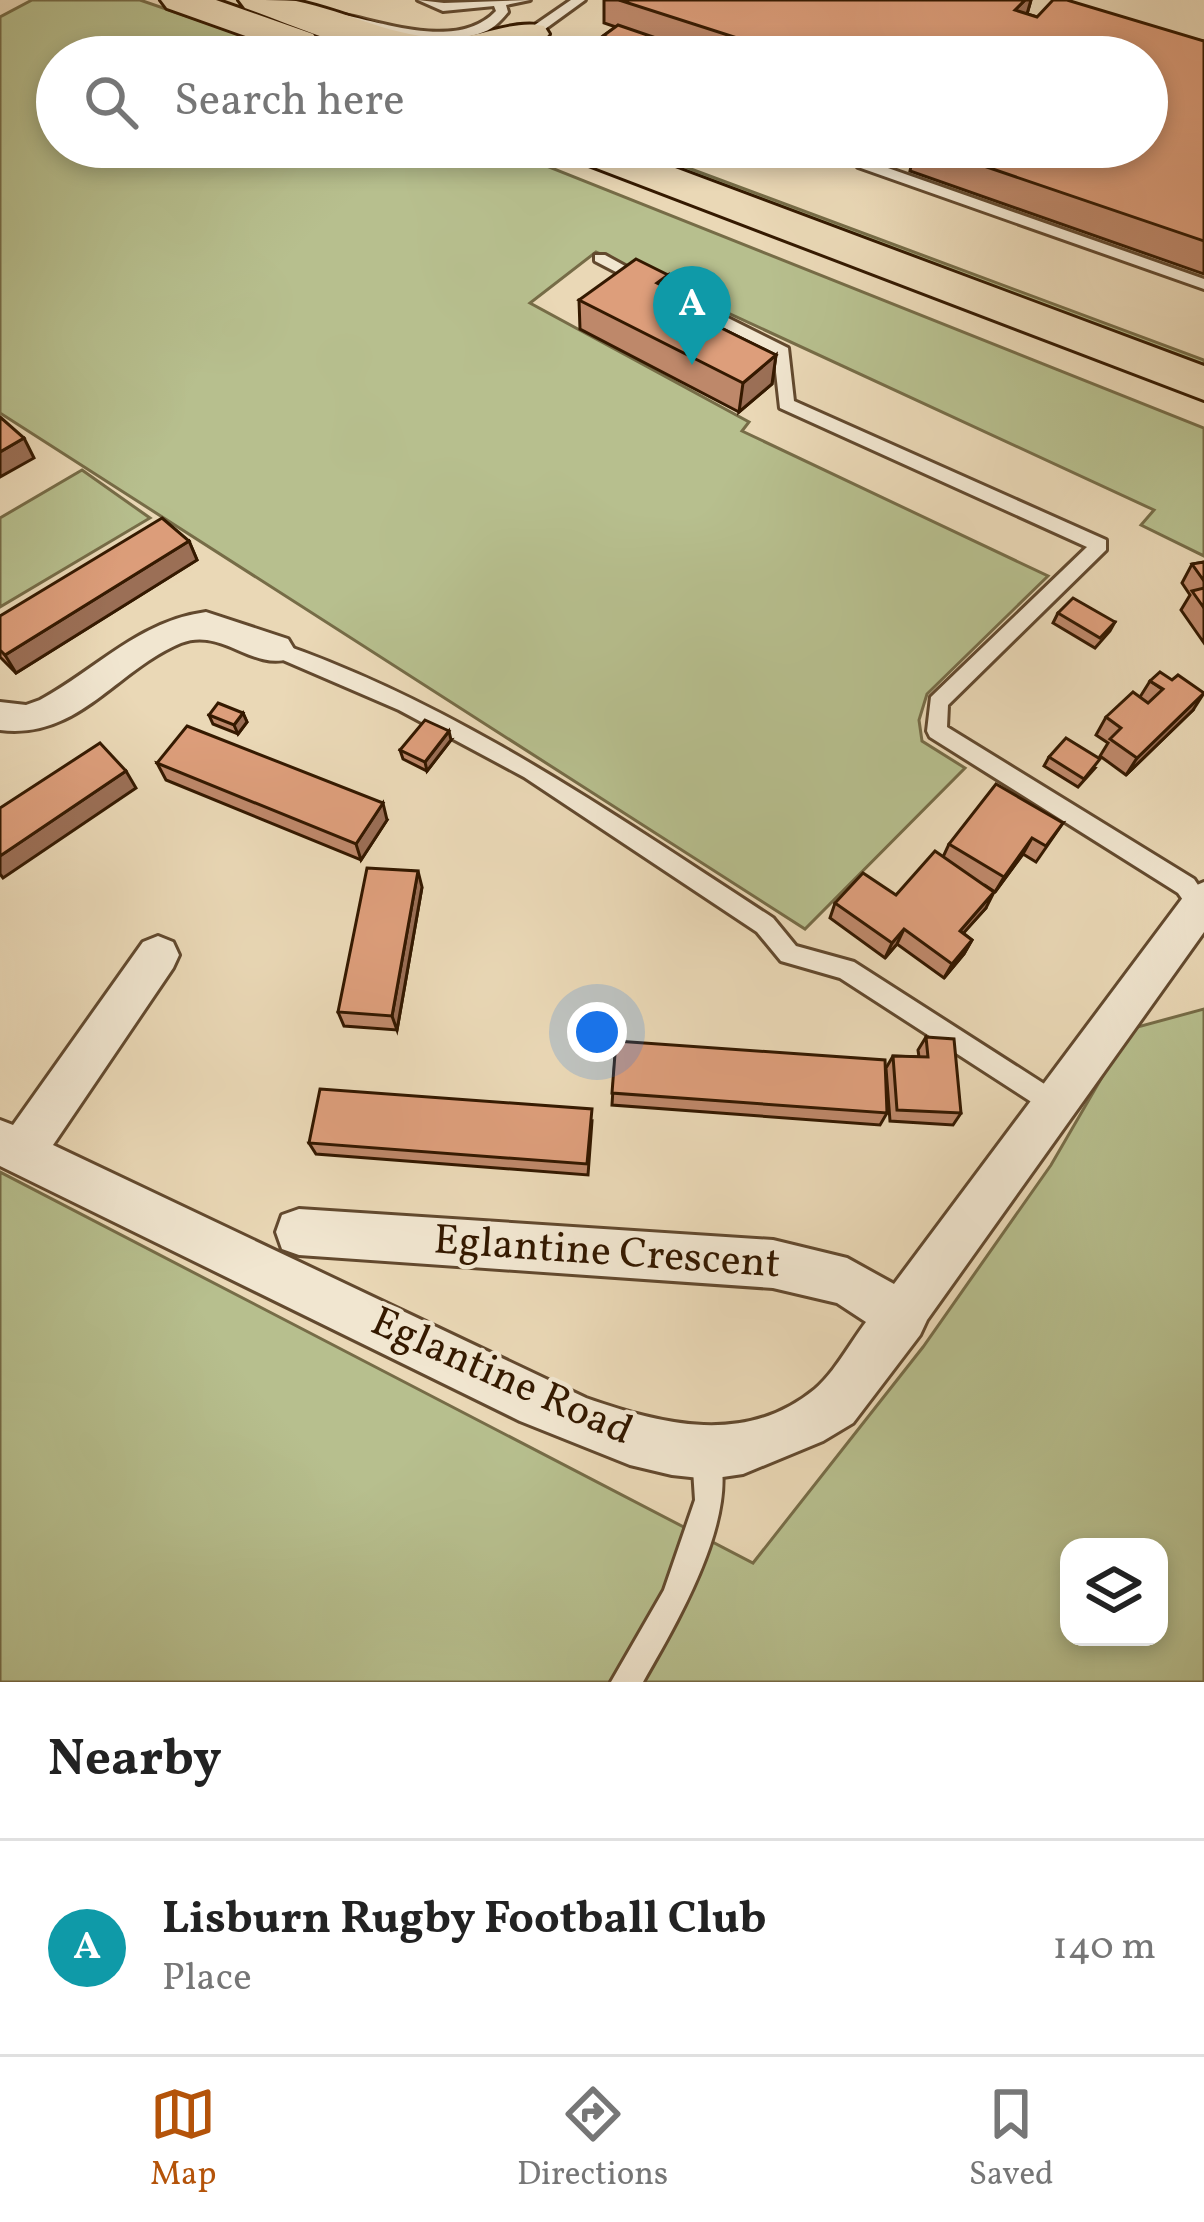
<!DOCTYPE html>
<style>
:root{--surface:#fff;--page:#f6f6f6;--text:#222;--muted:#767676;--line:#e0e0e0;--accent:#b45309}
body{margin:0;font-family:Vollkorn,serif;background:var(--page);color:var(--text)}
.controls{position:absolute;right:36px;bottom:36px;display:grid;overflow:hidden;border-radius:24px;box-shadow:0 6px 18px #0003}
.controls button{width:108px;height:108px;display:grid;place-items:center;padding:0;border:0;border-bottom:3px solid var(--line);background:var(--surface);color:var(--text);font:60px sans-serif}
.you{position:absolute;left:597px;top:1032px;width:42px;height:42px;margin:-30px;border:9px solid #fff;border-radius:50%;background:#1a73e8;box-shadow:0 0 0 18px #1a73e833}
.badge{display:grid;place-items:center;width:78px;height:78px;border-radius:50%;background:var(--accent);color:#fff;font-size:39px;font-weight:700}
.pin{position:absolute;translate:-50% -99px;filter:drop-shadow(0 3px 6px #0008)}
.pin::after{content:'';position:absolute;top:63px;width:42px;height:36px;background:inherit;clip-path:polygon(0 0,100% 0,50% 100%)}
.list{margin:0;padding:0;list-style:none}
h2{display:flex;justify-content:space-between;align-items:center;height:156px;margin:0;padding:0 48px;font-size:51px}
h2 small{font-size:39px;font-weight:400;color:var(--muted)}
.list li{display:grid;grid-template-columns:78px 1fr auto;gap:36px;align-items:center;box-sizing:border-box;height:216px;padding:0 48px;border-top:3px solid var(--line)}
.list b{display:block;font-size:45px;white-space:nowrap}
.list p{margin:0;font-size:39px;white-space:nowrap;color:var(--muted)}
.list em{font-size:39px;font-style:normal;color:var(--muted)}
.icon{flex:none;width:66px;height:66px;fill:none;stroke:currentColor;stroke-width:2;stroke-linecap:round;stroke-linejoin:round}
.map{position:relative;flex:none;width:1204px;height:1682px;overflow:hidden}
.search{position:absolute;background:var(--surface);box-shadow:0 6px 18px #0003;left:36px;right:36px;top:36px;height:132px;display:flex;align-items:center;gap:30px;box-sizing:border-box;padding:0 42px;border-radius:66px;color:var(--muted);font-size:45px}
.sheet{height:372px;background:var(--surface)}
nav{display:flex;justify-content:space-around;align-items:center;box-sizing:border-box;height:168px;border-top:3px solid var(--line);background:var(--surface);font-size:33px;color:var(--muted)}
nav a{display:grid;justify-items:center;gap:6px}
nav .on{color:var(--accent)}
.map>svg:first-child{display:block}
</style>
<div class="map">
<svg width="1204" height="1682" viewBox="0 0 1204 1682">
<rect width="100%" height="100%" fill="#ead8b6"/>
<filter id="stains"><feTurbulence type="fractalNoise" baseFrequency=".00167" numOctaves="4"/><feColorMatrix values="0 0 0 0 .2 0 0 0 0 .09 0 0 0 0 .02 0 0 0 .5 -.17"/></filter>
<radialGradient id="worn" r=".72"><stop offset=".6" stop-color="#630" stop-opacity="0"/><stop offset="1" stop-color="#630" stop-opacity=".3"/></radialGradient>
<path fill="#b7bf8e" stroke="#766c47" stroke-width="3" fill-rule="evenodd" d="M 32,0 L 140,0 L 285,50 L 275,57 L 57,57 L 57,147 L 499,147 L 1204,428 L 1204,556 L 1141,525 L 1154,510 L 596,252 L 530,303 L 749,422 L 742,431 L 1048,576 L 927,694 L 919,720 L 922,741 L 965,768 L 805,929 L 0,413 L 0,17 Z
M 612,147 L 632,147 L 1204,360 L 1204,368 Z
M 82,470 L 150,518 L 0,607 L 0,518 Z
M 1204,1009 L 1204,1682 L 0,1682 L 0,1172 L 753,1563 L 923,1347 L 1051,1165 L 1130,1029 ZM 1069,1547 L 1159,1547 L 1159,1637 L 1069,1637 Z"/>
<g fill="none" stroke-linecap="round" stroke-linejoin="round">
<g stroke="#62492e" stroke-width="6">
<path id="service" d="M 418,0 L 444,3 L 530,0 L 506,5 L 508,12 C 499,23 492,30 478,34 C 445,45 368,34 338,19 L 344,15 C 389,24 459,50 496,11 L 494,6 L 443,11 Z
M 571,0 L 585,0 L 534,37 L 526,37 L 526,31 Z
M 847,147 L 861,147 L 868,161 L 1204,279 L 1204,289 L 858,167 Z
M 595,255 L 605,255 L 656,283 L 643,286 L 595,261 Z
M 686,297 L 788,348 L 794,401 L 1106,540 L 1106,550 L 948,705 L 947,727 L 1194,879 L 1204,894 L 1204,912 L 1191,911 L 1178,893 L 930,737 L 927,731 L 931,697 L 1087,547 L 780,408 L 774,354 L 681,305 L 678,302 Z
M 276,642 C 457,704 614,815 773,918 L 796,946 L 854,962 L 1063,1096 L 1067,1104 L 1063,1112 L 1055,1115 L 1047,1112 L 840,978 L 781,961 L 757,932 L 524,777 L 399,710 L 269,654 L 267,649 L 269,644 Z
M 706,1440 L 716,1444 C 744,1511 676,1624 643,1682 L 611,1682 L 664,1590 L 695,1500 L 692,1454 L 696,1444 Z"/>
</g>
<g stroke="#62492e" stroke-width="6">
<path id="minor" d="M 206,612 L 288,639 L 294,649 L 288,659 C 252,670 221,627 181,643 C 116,670 78,740 0,730 L 0,702 L 26,705 L 40,700 C 97,669 139,621 206,612 Z
M 1204,882 L 1204,932 L 927,1320 L 920,1335 L 853,1423 L 823,1441 L 743,1474 L 709,1479 L 672,1475 L 630,1465 L 520,1421 L 0,1166 L 0,1120 L 13,1125 L 143,942 L 158,936 L 173,942 L 179,955 L 173,968 L 53,1145 L 586,1398 C 663,1425 746,1446 815,1389 C 835,1372 850,1343 866,1322 L 837,1303 L 773,1288 L 299,1255 L 282,1249 L 276,1232 L 282,1215 L 299,1209 L 773,1240 L 847,1258 L 894,1284 L 1190,888 Z"/>
</g>
<g stroke="#341900" stroke-width="6">
<path id="trunk" d="M 161,0 L 216,0 L 313,34 L 319,42 L 313,50 L 285,50 L 167,8 Z
M 239,0 C 257,0 278,0 296,1 C 350,12 394,39 451,38 C 482,37 515,19 544,26 L 549,34 C 530,62 409,64 378,55 C 333,43 289,24 245,8 Z
M 559,147 L 619,147 L 1204,366 L 1204,400 L 565,156 Z"/>
</g>
<use href="#service" fill="#f1e6d0" fill-rule="evenodd"/>
<use href="#minor" fill="#f1e6d0" fill-rule="evenodd"/>
<use href="#trunk" fill="#ead8b6" fill-rule="evenodd"/>
</g>
<path fill="#be886a" stroke="#341900" stroke-width="3" d="M 604,0 L 1031,0 L 1027,14 L 1037,17 L 1204,41 L 1204,274 L 910,171 L 915,147 L 1147,147 L 1147,57 L 707,57 L 665,43 L 665,51 L 657,57 L 595,57 L 608,48 L 603,46 L 603,36 L 616,27 L 604,23 Z
M 668,275 L 667,288 L 709,309 L 708,322 L 776,355 L 772,384 L 739,412 L 580,329 L 579,300 Z
M 189,541 L 197,560 L 16,673 L 0,657 L 0,616 Z
M 1204,562 L 1204,643 L 1181,610 L 1190,595 L 1182,583 L 1192,564 Z
M 1058,613 L 1115,622 L 1110,631 L 1095,648 L 1053,623 Z
M 1150,681 L 1193,710 L 1126,775 L 1100,756 L 1108,743 L 1096,735 L 1106,717 L 1140,697 Z
M 243,713 L 247,722 L 238,734 L 213,724 L 209,715 Z
M 451,740 L 427,771 L 403,759 L 400,750 Z
M 1049,757 L 1095,768 L 1078,787 L 1044,766 Z
M 157,763 L 387,820 L 361,860 L 166,780 Z
M 1063,823 L 1036,862 L 1023,854 L 995,892 L 986,886 L 986,908 L 963,933 L 972,940 L 964,954 L 944,978 L 897,944 L 885,958 L 830,918 L 835,903 L 896,895 L 943,857 L 949,844 Z
M 422,887 L 397,1030 L 344,1026 L 338,1012 Z
M 926,1037 L 961,1113 L 953,1125 L 890,1121 L 886,1068 L 893,1056 L 919,1057 L 918,1050 Z
M 616,1041 L 887,1113 L 880,1125 L 612,1105 Z
M 592,1121 L 588,1175 L 316,1154 L 309,1143 Z"/>
<path fill="#9b6f56" stroke="#341900" stroke-width="3" d="M 1025,0 L 1031,0 L 1025,21 L 1015,10 Z
M 665,41 L 665,51 L 657,57 L 651,57 L 651,52 Z
M 668,275 L 666,304 L 657,283 Z
M 776,355 L 772,384 L 739,412 L 743,383 Z
M 24,438 L 34,458 L 0,477 L 0,452 Z
M 189,541 L 197,560 L 16,673 L 5,655 Z
M 1204,693 L 1193,710 L 1126,775 L 1137,758 Z
M 243,713 L 247,722 L 238,734 L 234,725 Z
M 449,731 L 451,740 L 427,771 L 425,762 Z
M 126,771 L 136,788 L 3,878 L 0,874 L 0,856 Z
M 383,803 L 387,820 L 361,860 L 356,844 Z
M 1032,838 L 1023,854 L 995,892 L 1004,877 Z
M 418,871 L 422,887 L 397,1030 L 392,1016 Z
M 994,892 L 986,908 L 952,946 L 960,931 Z
M 904,929 L 897,944 L 885,958 L 892,943 Z
M 972,940 L 964,954 L 944,978 L 952,964 Z"/>
<path fill="#dd9e7b" stroke="#341900" stroke-width="3" d="M 619,0 L 1025,0 L 1015,10 L 1037,17 L 1053,0 L 1067,0 L 1204,41 L 1204,241 L 928,147 L 1147,147 L 1147,57 L 796,57 Z
M 618,25 L 665,41 L 651,52 L 603,36 Z
M 613,45 L 633,48 L 638,55 L 636,57 L 597,57 L 595,55 Z
M 636,259 L 668,275 L 657,283 L 709,309 L 699,317 L 776,355 L 743,383 L 579,300 Z
M 0,417 L 24,438 L 0,452 Z
M 162,518 L 189,541 L 5,655 L 0,650 L 0,616 Z
M 1204,562 L 1204,581 L 1192,564 Z
M 1204,588 L 1204,608 L 1192,591 Z
M 1073,598 L 1115,622 L 1100,638 L 1058,613 Z
M 1160,672 L 1172,680 L 1178,675 L 1204,693 L 1137,758 L 1110,739 L 1121,728 L 1106,717 L 1133,692 L 1148,703 L 1163,689 L 1150,681 Z
M 218,703 L 243,713 L 234,725 L 209,715 Z
M 425,720 L 449,731 L 425,762 L 400,750 Z
M 187,726 L 383,803 L 356,844 L 157,763 Z
M 1066,738 L 1100,759 L 1084,779 L 1049,757 Z
M 100,743 L 126,771 L 0,856 L 0,808 Z
M 996,784 L 1063,823 L 1046,846 L 1032,838 L 1004,877 L 949,844 Z
M 935,851 L 994,892 L 960,931 L 972,940 L 952,964 L 904,929 L 892,943 L 835,903 L 863,873 L 896,895 Z
M 367,868 L 418,871 L 392,1016 L 338,1012 Z
M 926,1037 L 954,1039 L 961,1113 L 897,1110 L 893,1056 L 928,1057 Z
M 616,1041 L 885,1060 L 887,1113 L 612,1093 Z
M 320,1089 L 592,1109 L 587,1164 L 309,1143 Z"/>
<g text-anchor="middle" dominant-baseline="central" stroke-width="9" stroke-linejoin="round" paint-order="stroke">
<g font-size="42" fill="#341900" stroke="#f1e6d0">
<text transform="translate(607 1254) rotate(4)">Eglantine Crescent</text>
<text transform="translate(501 1378) rotate(24)">Eglantine Road</text>
</g>
</g>
<rect width="100%" height="100%" filter="url(#stains)"/>
<rect width="100%" height="100%" fill="url(#worn)"/>
</svg>
<div class="controls">
<button><svg class="icon" aria-label="layers" viewBox="0 0 24 24"><path d="M12 4l9 5-9 5-9-5zM3 14l9 5 9-5"/></svg></button>
</div>
<div class="you"></div>
<div class="pin badge" style="left:692px;top:365px;background:#0f9aa8">A</div>
<div class="search"><svg class="icon" aria-label="search" viewBox="0 0 24 24"><circle cx="10" cy="10" r="6"/><path d="M15 15l6 6"/></svg>Search here</div>
</div>
<section class="sheet">
<h2>Nearby<small></small></h2>
<ul class="list">
<li><span class="badge" style="background:#0f9aa8">A</span><div><b>Lisburn Rugby Football Club</b><p>Place</p></div><em>140 m</em></li>
</ul>
</section>
<nav>
<a class="on"><svg class="icon" aria-label="map" viewBox="0 0 24 24"><path d="M3 6l6-2 6 2 6-2v14l-6 2-6-2-6 2zM9 4v14M15 6v14"/></svg>Map</a>
<a><svg class="icon" aria-label="directions" viewBox="0 0 24 24"><path d="M12 3l9 9-9 9-9-9zM9 14v-3h6M13 9l2 2-2 2"/></svg>Directions</a>
<a><svg class="icon" aria-label="saved" viewBox="0 0 24 24"><path d="M7 4h10v16l-5-4-5 4z"/></svg>Saved</a>
</nav>
